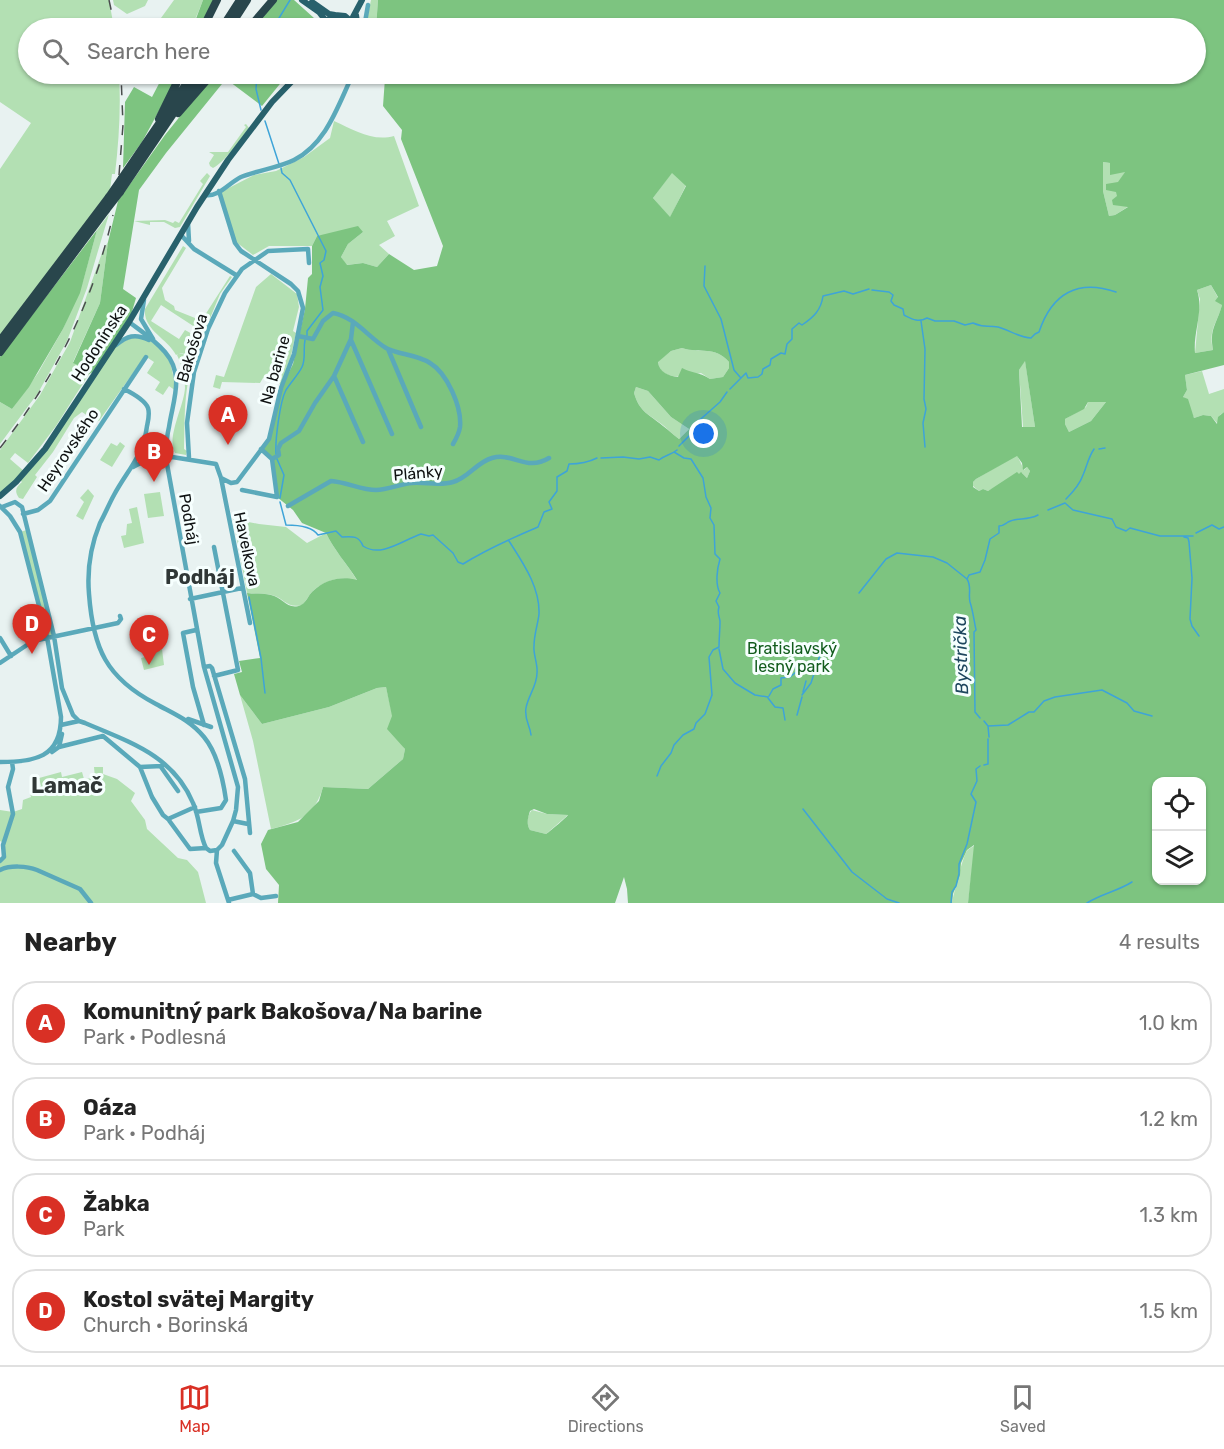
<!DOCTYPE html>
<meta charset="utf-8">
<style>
:root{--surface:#fff;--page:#f2f2f2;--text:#222;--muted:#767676;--line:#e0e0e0;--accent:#d93025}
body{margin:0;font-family:Rubik,sans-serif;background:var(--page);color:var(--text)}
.controls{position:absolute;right:18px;bottom:18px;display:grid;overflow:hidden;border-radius:12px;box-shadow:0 2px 4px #0004}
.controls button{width:54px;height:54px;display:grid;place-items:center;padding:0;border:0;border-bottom:2px solid var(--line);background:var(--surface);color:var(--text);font:30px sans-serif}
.you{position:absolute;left:704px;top:434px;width:21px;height:21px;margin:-15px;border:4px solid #fff;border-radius:50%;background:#1a73e8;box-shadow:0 0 0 9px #1a73e833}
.badge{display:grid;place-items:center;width:39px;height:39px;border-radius:50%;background:var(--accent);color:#fff;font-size:20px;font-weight:700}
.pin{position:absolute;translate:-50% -50px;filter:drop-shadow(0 2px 3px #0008)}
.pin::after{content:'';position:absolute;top:32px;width:21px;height:18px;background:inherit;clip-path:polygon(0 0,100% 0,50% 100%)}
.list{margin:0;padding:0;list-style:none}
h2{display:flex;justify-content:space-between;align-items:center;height:78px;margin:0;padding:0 24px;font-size:26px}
h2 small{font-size:20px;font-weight:400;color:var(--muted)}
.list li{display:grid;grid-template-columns:39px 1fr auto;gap:18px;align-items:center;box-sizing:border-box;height:84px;margin:0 12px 12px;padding:0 12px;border:2px solid var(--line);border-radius:24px}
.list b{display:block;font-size:22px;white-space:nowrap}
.list p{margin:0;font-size:20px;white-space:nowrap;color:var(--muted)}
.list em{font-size:20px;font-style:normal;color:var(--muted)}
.icon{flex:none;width:33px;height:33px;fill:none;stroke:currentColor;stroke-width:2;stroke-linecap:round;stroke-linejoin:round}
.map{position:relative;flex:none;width:1224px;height:903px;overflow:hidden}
.search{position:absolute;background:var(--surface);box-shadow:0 2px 4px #0004;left:18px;right:18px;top:18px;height:66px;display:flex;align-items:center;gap:15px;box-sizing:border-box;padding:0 21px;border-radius:33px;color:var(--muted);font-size:22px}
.sheet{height:462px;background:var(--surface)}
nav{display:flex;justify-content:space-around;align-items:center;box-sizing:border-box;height:84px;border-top:2px solid var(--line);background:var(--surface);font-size:16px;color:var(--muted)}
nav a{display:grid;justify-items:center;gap:3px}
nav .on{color:var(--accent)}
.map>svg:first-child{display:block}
</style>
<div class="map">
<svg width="1224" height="903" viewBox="0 0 1224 903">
<rect width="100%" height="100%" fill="#e8f2f1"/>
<path fill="#b3e0b3" d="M 0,0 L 109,0 L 114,28 L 28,28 L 28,74 L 119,74 C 121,107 119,140 115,174 L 112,174 L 110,190 L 0,336 L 0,169 L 31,123 L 0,102 Z
M 113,0 L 148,0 L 145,6 L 127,14 L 114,5 Z
M 174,0 L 203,0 C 191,30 194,28 162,28 L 161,18 Z
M 371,0 L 378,0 L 376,28 L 365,28 Z
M 334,121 C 354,130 373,142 394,136 L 419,206 L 387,221 L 395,236 L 379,245 L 389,254 L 377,267 L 363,263 L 346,265 L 341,257 L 348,244 L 363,232 L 317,236 L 312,246 L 269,246 L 253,255 L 236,242 L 221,192 L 254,175 L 276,171 L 304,157 L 330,138 Z
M 246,124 L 249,128 C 241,139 225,162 213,168 L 210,166 L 209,163 L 214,155 L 209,152 L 228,152 L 246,127 L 244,125 Z
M 1103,162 L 1110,163 L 1126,171 C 1117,184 1115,191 1120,206 L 1129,206 L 1115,215 L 1109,216 L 1103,191 Z
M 672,172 L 686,185 L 670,218 L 653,198 Z
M 207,173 L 210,176 L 180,227 L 175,228 L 164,222 L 150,222 L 150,225 L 134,221 L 165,220 L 173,223 L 175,221 L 179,223 L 203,184 L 200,181 Z
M 109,214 L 87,288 L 67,341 L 38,393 L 0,444 L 0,402 L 12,409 L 38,373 L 63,329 L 83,281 L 97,230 Z
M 108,242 L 100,303 L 73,362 L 80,366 L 89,374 L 56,426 L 28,463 L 15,453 L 10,459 L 25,472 L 40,455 L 112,348 L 136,335 C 170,348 170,357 176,391 L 169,386 L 163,395 L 155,390 L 160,382 L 147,373 L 154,362 L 145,356 L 99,421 L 89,414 L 88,416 L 82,412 L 74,418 L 53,452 L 35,475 L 37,477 L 23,499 L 19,498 C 14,491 16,487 22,482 L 19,479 L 0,496 L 0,450 L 40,395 L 70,342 L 102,253 Z
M 183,246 L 186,248 L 162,288 L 165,300 L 174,306 L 175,310 L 195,318 L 205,315 L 230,276 L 232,277 L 220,294 L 204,333 L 161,305 L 151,321 L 179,339 L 185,330 L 194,335 L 196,340 L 199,342 L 194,356 L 180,353 L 179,353 L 196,358 C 183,381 185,423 184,449 L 187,451 L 186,455 L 175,453 C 166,438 184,406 185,388 C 185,376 182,366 177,355 L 178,354 L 176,355 C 167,338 143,330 145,309 Z
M 271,274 L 297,294 L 299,307 L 293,331 L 296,333 L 291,356 L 281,384 L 263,378 L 260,383 L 222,382 L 220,389 L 213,387 L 216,375 L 224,377 L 256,287 Z
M 1211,285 L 1222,305 C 1217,324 1208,329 1213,350 L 1195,353 L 1200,299 L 1197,290 Z
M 682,348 C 701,354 714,345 729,362 L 729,368 L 723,377 L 710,379 L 701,373 C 688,376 660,383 658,361 L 671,351 Z
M 1025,360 L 1035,427 L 1023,427 L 1019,370 Z
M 1202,371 L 1209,394 L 1224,389 L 1224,412 L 1220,415 L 1218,424 L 1211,416 L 1203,415 L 1194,418 L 1186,399 L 1183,397 L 1187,390 L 1185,375 Z
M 636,387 L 648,391 L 671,417 L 689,429 L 679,439 C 673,435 669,430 664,426 C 649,414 640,413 634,393 Z
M 1088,402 L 1106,402 L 1091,421 L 1069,432 L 1065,424 L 1065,419 L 1086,407 Z
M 120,442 L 125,446 L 112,467 L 100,460 L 111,443 L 117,446 Z
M 1017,455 L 1024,470 L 1027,467 L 1030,471 L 1027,478 L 1022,473 L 988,491 L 983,489 L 979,491 L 973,486 L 973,482 L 976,479 Z
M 88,489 L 94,496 L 83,520 L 76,516 L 84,502 L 80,498 Z
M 160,492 L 164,516 L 148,518 L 144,494 Z
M 137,507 L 144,543 L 124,548 L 121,536 L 126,535 L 127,524 L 132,523 L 129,509 Z
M 233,519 L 259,524 L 286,527 L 307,543 L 326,533 C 334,550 348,565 358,582 C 344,574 322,581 311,593 C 308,597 306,601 302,605 C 287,609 284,598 272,595 C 264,593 255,594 247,593 Z
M 27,530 L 54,636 L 47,637 L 20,532 Z
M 162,649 L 164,665 L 144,670 L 141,658 L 149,656 L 148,652 L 151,652 L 154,656 L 153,650 Z
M 386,687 L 398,739 L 405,749 L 403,759 L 368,789 L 323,787 C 315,816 298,822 271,829 L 253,741 L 240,695 L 262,724 L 329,707 L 377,688 Z
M 94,767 L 103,767 L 103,774 L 117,779 L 135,793 L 131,801 L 145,820 L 147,829 L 178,858 L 187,860 L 198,872 L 206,903 L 0,903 L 0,861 L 2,860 L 4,843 L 0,841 L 0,810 L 13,812 L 22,809 L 23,800 L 31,797 L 30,793 L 41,786 L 39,778 L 61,772 L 62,777 L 82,772 L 84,779 L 95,778 Z
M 532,810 L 547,814 L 568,815 L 546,834 L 530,830 C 526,824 527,815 532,810 Z
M 975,845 L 968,903 L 952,903 C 953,897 963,855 967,851 C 967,850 974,846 975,845 Z"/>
<path fill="#7dc480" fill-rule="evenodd" d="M 203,0 L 216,0 L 201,28 L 188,28 L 194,24 Z
M 276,0 L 294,0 L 314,18 L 315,28 L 251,28 Z
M 378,0 L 1224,0 L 1224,365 L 1185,375 L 1187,390 L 1183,397 L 1188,399 L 1194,418 L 1203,415 L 1211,416 L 1217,424 L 1218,417 L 1224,412 L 1224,903 L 968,903 L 974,845 L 967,850 L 961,863 L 960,875 L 953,894 L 952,903 L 628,903 L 627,889 L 624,877 L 615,903 L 278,903 L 279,885 L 266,869 L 261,844 L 268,830 L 298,822 L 319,801 L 323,787 L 368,789 L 403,759 L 405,749 L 387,729 L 392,716 L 386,687 L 377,688 L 329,707 L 262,724 L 240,695 L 234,674 L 242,672 L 239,661 L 260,658 L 247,593 C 255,594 264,593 271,595 C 282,597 288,611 301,605 C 307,602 308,595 313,591 C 326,579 342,576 357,580 C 347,564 334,550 326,533 L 302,523 L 293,510 L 277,497 L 272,459 L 261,449 L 269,439 L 281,388 L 293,364 L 305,309 L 308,278 L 312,274 L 312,246 L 317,236 L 358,226 L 363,232 L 348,244 L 341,257 L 347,265 L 363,263 L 377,267 L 389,254 L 414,270 L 437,266 L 443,246 L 401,139 L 402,130 L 383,106 L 385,78 L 380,74 L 1196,74 L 1196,28 L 376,28 ZM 1103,162 L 1110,163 L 1110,175 L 1125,172 L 1118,182 L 1106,184 L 1106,190 L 1116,192 L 1117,196 L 1112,200 L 1113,205 L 1128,207 L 1115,215 L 1109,216 L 1103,191 ZM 672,173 L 686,186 L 670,217 L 653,198 ZM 1211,285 L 1218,297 L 1215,301 L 1222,305 C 1217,324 1209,328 1213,350 L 1195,353 C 1193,332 1204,311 1197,290 ZM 682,348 C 701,354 714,345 729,362 L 729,368 L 723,377 L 710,379 C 700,372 690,373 682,368 L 678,377 C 669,376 659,372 658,362 L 671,351 ZM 1025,361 L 1035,427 L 1022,427 L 1019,370 ZM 636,387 L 648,391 L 671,417 L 689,429 L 679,439 C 673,435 669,430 663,426 C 649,414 640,413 634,393 ZM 1088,402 L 1106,402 L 1091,421 L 1069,432 L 1065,424 L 1065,419 L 1084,409 ZM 1017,456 L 1022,463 L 1023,470 L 1027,467 L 1030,471 L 1027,478 L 1021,472 L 1019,474 L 1017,472 L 988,491 L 983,489 L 979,491 L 973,487 L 973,482 L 976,479 ZM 1156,782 L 1202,782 L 1202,880 L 1156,880 ZM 534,809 L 547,814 L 568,815 C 566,818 548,833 546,834 L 530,830 C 526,824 528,817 530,811 Z
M 164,74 L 179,74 L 142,142 L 123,168 L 125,102 L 134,87 L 152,97 Z
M 214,74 L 288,74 L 262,106 L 226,79 L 166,153 L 139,190 L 123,289 L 136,298 L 129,322 L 99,369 L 89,374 L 80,366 L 73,363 L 100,303 L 108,242 L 118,201 L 165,135 Z
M 97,230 L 80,293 L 63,329 L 29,387 L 12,409 L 0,402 L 0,357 Z"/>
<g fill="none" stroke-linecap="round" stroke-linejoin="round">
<path stroke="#3ea4d8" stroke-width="1.5" d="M 273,28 L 290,0
M 257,74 L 256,89 L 261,110
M 265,121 L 279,164
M 281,168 L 282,173 L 290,180 L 326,251 L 324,260 L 320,263 L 323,276 L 320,287 L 323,310 L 307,331 L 307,336
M 705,266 L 704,286 L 721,319 L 734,370 L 740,377
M 872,290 L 889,292 L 893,295 L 891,301 L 894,305 L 903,309 L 904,315 C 912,319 918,323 927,318 L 935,321 L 954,321 L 965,325 L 973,323 C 984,328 987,325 998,327 C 1009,330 1018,337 1031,338 L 1035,334 L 1039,332 C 1052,293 1078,279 1116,292
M 921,321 L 925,349 L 924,399 L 926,409 L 923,423 L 925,447
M 730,389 L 746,373 L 748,378 L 758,377 L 762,374 L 763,369 L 770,365 L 771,359 L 781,353 L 785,354 L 787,344 L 792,339 L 792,329 L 799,323 L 802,325 C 814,317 821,310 823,296 L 844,291 L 853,294 L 869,289
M 679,446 L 693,432 L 694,425 L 720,402 L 727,392
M 1099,449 L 1105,448
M 276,454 C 275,440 280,401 286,390 C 291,382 298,375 302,367 C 306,359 303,350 305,340
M 601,458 L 623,457 L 639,459 L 650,457 L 659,460 C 665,455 671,455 677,450
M 277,459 L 284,475 L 280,498
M 1066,499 C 1073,492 1080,484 1083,475 C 1087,466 1088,458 1094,449
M 280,502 L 286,525 C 297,525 312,526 318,535 L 336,531 L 342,537 C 353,536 359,536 363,546 C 381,558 403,540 421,534 L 429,536 L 433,535 L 453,553 L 458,562 L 463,564 C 487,549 512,538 538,527 L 544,512 L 552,509 L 549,502 L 557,491 L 557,477 L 567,471 L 569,464 C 578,464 589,462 597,458
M 1048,510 L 1065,503 L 1073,510 L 1112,519 L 1116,527 L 1126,531 L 1130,528 L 1160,536 L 1193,536
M 1196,533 L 1212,525 L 1219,529 L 1224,527
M 1184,537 L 1188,538 L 1189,542 L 1192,578 L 1190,619 L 1192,626 L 1199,636
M 509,541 C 523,563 540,587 539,614 C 538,624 534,634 534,646 C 533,654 538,664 537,673 C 537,686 528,696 526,708 C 524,719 530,725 531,735
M 859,593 L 886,559 L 897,553 L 933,557 L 947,563 L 967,579
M 249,597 L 261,658 L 265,693
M 719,649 L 723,669 L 735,683 L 755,695 L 768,697
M 803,692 L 806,681
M 802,695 L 811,683 L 820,655
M 769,696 L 773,689 L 781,685 L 781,678 L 790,677 L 796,672 L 796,666
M 768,698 L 775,707 L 783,708 L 785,720
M 797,715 L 802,697
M 980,718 L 975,712 L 974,632 L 976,630 C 974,621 973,611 970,602 C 968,594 972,587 967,579 L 969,575 L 980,572 L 985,560 L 990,539 L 999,533 L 999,526 C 1003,526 1005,524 1008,522 C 1017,517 1027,521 1038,515
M 984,721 L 988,726 L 989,737
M 988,726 L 1008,725 L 1029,712 L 1034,712 L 1044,701 L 1055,697 L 1102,690 L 1127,703 L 1134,711 L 1152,716
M 984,765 L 988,764 L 988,739
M 657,776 L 661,766 L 671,753 L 674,745 L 683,735 L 694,729 L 696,723 L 705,714 L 712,695 L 709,657 L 713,650 L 719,647 C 719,638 720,630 720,621 C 719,615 717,613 719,607 L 716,601 L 720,593 C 715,584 717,569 720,559 L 715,554 L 714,525 L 710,518 L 711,508 L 706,497 L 703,478 L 691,459 L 684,458 L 674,452
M 803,809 L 852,872 L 887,899 L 899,903
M 951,903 L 952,892 L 956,886 L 959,874 L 959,864 L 967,844 L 976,802 L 971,794 L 977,781 L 976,769 L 980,766
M 1087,903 C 1101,894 1118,891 1132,882"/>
<path stroke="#5aa9ba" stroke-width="4.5" d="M 364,28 L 368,5
M 219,191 L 235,243 L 241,251 L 291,284 L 298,291 L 303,308 L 294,354 L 281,388 L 269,439 L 237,482 L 231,483 L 221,478
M 205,195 C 218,198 230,182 241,177 C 258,170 278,168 294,160 C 327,143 338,105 353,74
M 188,223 L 189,241
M 181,235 L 194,249 L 236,275
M 144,300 L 141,319 L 153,339
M 129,322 C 141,331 155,340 165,352 C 185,375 173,400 169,427 C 166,439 166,451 167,464 L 204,667 L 238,787 L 236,810 L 233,821 L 222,845 L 217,850
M 298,336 L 313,339 L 323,321 L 333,313 C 355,317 368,337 386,348 C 399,355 416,354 430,363 C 447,373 462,407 460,427 C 459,434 456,439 453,444
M 351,340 L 392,434
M 116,345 C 127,336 135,333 149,340
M 388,349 L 421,427
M 334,376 L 363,442
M 124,389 C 132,393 145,400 148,408 C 150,414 148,421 147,426 C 143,457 128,469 114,495 C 109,504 105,514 100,523 C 91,545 87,571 89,594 C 93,648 106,678 156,704 C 174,714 190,720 204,737 C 218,754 223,779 226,800 L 221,808 L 196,812
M 142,451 L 150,458 L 172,457 L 216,464 L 221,478 L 250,623
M 189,458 L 187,423 L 194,372 L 208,329 L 225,293 L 242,269 L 268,251 L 308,249 L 309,263
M 272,459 L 279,455 L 278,449 L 281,443 L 299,431 L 315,403 L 334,376 L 351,339 L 353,322
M 133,467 L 150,458
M 242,490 L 277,497 L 272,459 L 261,449
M 0,506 L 10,516 L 20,532 L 47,637 L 61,717 C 61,758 34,762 0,762
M 288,506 L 331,481 C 346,482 362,490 376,490 C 388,490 400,484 412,483 C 426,482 440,486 453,482 C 468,478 477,462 492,458 C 514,452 526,472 549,458
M 2,507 L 15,502 L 22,507 L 54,636 L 62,688 L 73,715 L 79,721
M 23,514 L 38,510 L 50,501 L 146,357
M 214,547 L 238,670 L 214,676
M 190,599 L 242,588
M 196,630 L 183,633 L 193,687 L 204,725
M 0,638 L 11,656
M 0,663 L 33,641 L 118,623 L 121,619 L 120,616
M 204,667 L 210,666 L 212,668 L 245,779 L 250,833
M 188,719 L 211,727
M 61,725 L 79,721 L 85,723 C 129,742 173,755 193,803 C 200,818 199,834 206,848 L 210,851 L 217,850
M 59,747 L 103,736 L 140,767 L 152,797 L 163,815 L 168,819 L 190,849 L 206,848
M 52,752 L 59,747 L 62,734
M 140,767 L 162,766
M 161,767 L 178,791
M 168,819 L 195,807
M 233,821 L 248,824
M 217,850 L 216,863 L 229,903
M 234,851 L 250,873 L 253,894
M 0,861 L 4,857 L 3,845 L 13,814 L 8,787 L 13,769 L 12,762
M 0,870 C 10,865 27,866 37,870 L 80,889 L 91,903
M 228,900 L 253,894 L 261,898 L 276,896"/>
<path stroke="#28616c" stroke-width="6" d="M 302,0 L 319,12 L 326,21
M 312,2 L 329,14 L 335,15
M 356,15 L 358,28
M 324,28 L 326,21 L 335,15 L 345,16 L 353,23
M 354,28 L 353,17 L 362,0
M 0,496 L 16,482 L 45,449 L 129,322 L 197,207 L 228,160 L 272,102 L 299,74"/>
<path stroke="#29464c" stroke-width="8" d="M 203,28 L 217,0
M 222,28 L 240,0
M 229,28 L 247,0
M 249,28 L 273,0
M 178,113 L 212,74
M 159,119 L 181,74
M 122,178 L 193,74
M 120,192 L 200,74
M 0,341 L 109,197
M 0,352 L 106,210"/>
<path stroke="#494d4d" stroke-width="1.5" stroke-dasharray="10 10" stroke-linecap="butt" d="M 109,0 L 115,28
M 119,175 L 123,125 L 121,74
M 0,448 C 55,378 93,302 113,215"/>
<path stroke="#29464c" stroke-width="8" d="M 109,197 L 122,178
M 106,210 L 120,192"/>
</g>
<g text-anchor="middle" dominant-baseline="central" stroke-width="6" stroke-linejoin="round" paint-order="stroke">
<g font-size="16" fill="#0f1212" stroke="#f6fffe">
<text transform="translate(99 343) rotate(-57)">Hodonínska</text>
<text transform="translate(192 348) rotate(-73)">Bakošova</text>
<text transform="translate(275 370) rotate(-74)">Na barine</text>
<text transform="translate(68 450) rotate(-56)">Heyrovského</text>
<text transform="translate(418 473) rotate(-5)">Plánky</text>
<text transform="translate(189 519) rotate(80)">Podháj</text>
<text transform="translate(247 549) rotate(78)">Havelkova</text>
</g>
<g font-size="16" fill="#115c1c" stroke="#f6fffe">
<text x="792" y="648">Bratislavský<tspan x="792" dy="18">lesný park</tspan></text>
</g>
<g font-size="18" font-style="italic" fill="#1e475e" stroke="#f6fffe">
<text transform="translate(961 655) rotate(-92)">Bystrička</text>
</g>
<g font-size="20" font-weight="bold" fill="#303736" stroke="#f6fffe">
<text x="200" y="577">Podháj</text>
</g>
<g font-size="22" font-weight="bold" fill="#303736" stroke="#f6fffe">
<text x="67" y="785">Lamač</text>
</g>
</g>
</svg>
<div class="controls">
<button><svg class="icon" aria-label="locate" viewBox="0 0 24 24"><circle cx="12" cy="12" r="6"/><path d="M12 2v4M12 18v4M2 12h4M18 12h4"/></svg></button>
<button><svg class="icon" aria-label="layers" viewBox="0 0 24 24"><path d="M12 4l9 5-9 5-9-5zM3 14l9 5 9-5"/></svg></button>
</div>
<div class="you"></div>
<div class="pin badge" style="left:228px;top:445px">A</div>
<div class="pin badge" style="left:154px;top:482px">B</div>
<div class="pin badge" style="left:149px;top:665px">C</div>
<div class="pin badge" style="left:32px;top:654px">D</div>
<div class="search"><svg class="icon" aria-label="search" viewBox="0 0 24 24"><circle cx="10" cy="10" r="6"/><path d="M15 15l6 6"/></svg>Search here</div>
</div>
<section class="sheet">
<h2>Nearby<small>4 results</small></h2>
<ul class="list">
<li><span class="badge">A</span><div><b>Komunitný park Bakošova/Na barine</b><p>Park · Podlesná</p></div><em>1.0 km</em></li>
<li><span class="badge">B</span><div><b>Oáza</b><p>Park · Podháj</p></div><em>1.2 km</em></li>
<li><span class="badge">C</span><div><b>Žabka</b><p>Park</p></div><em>1.3 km</em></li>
<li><span class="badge">D</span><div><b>Kostol svätej Margity</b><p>Church · Borinská</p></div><em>1.5 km</em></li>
</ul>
</section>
<nav>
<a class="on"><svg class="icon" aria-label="map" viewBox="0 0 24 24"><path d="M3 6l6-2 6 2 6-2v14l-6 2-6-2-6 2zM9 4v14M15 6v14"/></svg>Map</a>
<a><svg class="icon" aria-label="directions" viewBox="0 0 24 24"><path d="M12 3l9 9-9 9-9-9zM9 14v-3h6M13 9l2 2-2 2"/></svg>Directions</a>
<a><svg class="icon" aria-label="saved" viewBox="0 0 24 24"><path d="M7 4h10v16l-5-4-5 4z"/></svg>Saved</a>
</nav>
